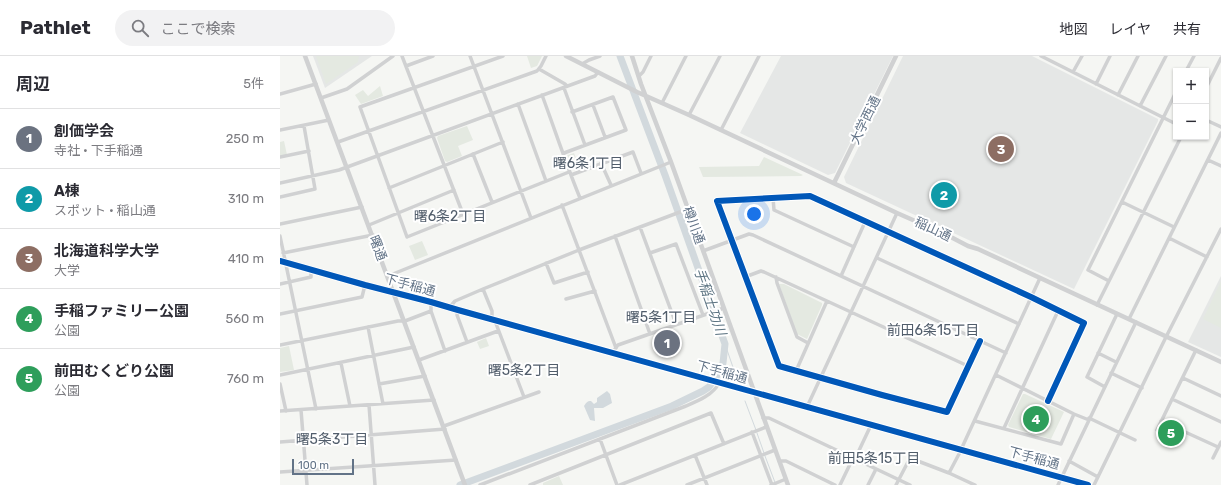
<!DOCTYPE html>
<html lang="ja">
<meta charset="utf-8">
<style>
:root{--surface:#fff;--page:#f2f2f3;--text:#2b2b33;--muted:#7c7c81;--line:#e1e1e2;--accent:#5b606a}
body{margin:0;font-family:Rubik,"Noto Sans JP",sans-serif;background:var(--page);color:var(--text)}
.controls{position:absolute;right:12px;top:12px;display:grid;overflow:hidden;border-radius:0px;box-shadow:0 1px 3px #0004}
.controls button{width:36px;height:36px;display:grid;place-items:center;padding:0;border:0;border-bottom:1px solid var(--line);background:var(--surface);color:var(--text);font:20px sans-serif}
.scale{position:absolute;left:12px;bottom:10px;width:62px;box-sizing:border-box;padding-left:4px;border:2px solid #627387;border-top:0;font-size:11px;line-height:14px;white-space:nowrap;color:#627387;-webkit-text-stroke:3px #fff;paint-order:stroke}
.you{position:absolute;left:474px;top:158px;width:14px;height:14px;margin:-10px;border:3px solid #fff;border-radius:50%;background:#1a73e8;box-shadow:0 0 0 6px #1a73e833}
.badge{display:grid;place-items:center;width:26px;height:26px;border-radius:50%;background:var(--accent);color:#fff;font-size:13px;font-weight:700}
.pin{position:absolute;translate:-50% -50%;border:2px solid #fff;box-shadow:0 1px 4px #0006}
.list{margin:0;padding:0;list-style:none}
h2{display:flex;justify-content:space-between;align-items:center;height:52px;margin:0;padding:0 16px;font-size:17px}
h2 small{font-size:13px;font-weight:400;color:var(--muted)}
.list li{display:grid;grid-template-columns:26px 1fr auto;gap:12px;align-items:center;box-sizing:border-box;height:60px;padding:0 16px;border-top:1px solid var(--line)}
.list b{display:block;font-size:15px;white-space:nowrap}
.list p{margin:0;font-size:13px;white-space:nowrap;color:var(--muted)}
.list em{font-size:13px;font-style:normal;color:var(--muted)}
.icon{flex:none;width:22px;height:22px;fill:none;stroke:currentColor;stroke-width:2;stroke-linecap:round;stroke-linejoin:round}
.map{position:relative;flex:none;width:941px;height:429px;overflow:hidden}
header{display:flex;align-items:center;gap:24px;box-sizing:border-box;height:56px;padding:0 20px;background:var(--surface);border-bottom:1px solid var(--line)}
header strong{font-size:19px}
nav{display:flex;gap:22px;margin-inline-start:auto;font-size:14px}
.search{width:280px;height:36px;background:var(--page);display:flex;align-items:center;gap:10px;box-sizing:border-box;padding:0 14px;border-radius:22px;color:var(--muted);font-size:15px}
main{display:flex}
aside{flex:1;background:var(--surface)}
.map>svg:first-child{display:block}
</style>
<header>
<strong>Pathlet</strong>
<div class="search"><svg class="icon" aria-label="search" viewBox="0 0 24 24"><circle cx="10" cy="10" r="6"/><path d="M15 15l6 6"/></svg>ここで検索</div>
<nav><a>地図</a><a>レイヤ</a><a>共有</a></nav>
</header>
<main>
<aside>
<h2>周辺<small>5件</small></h2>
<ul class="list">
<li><span class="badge" style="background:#6b7280">1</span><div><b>創価学会</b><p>寺社 · 下手稲通</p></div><em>250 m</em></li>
<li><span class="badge" style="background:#0f9aa8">2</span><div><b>A棟</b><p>スポット · 稲山通</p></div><em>310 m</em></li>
<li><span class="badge" style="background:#8d6e63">3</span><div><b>北海道科学大学</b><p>大学</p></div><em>410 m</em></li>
<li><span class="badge" style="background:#2e9e5b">4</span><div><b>手稲ファミリー公園</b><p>公園</p></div><em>560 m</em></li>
<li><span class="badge" style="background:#2e9e5b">5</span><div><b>前田むくどり公園</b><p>公園</p></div><em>760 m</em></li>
</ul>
</aside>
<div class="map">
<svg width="941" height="429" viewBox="0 0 941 429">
<rect width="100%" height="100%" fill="#f5f6f3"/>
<path fill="#e5e7e6" d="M 33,0 L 92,0 L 45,32 Z
M 501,0 L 613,0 L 555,117 L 548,119 L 460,77 Z
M 623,0 L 752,0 L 878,63 L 878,65 L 794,233 L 566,127 L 564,121 Z
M 941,220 L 941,301 L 908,286 Z"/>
<path fill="#e4e9e1" d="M 36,0 L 79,0 L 78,6 L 46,28 Z
M 247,0 L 262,0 L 257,10 L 251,12 Z
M 100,30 L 103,40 L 81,48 L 75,39 L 83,34 L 88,40 Z
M 187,70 L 193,84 L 178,90 L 182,100 L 167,106 L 165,105 L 157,82 L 158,80 Z
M 4,85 L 7,99 L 0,101 L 0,86 Z
M 294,97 L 297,105 L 290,108 L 287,100 L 288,99 Z
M 484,101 L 523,119 L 521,120 L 423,121 L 419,111 L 479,110 Z
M 142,185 L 148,199 L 135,204 L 129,190 Z
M 941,225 L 941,272 L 923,263 Z
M 499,228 L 504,228 L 542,247 L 542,249 L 527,283 L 517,278 Z
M 206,282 L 209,290 L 200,293 L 197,286 Z
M 9,290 L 14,314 L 0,316 L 0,292 Z
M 743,338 L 745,338 L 784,356 L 771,383 L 729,371 L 728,369 Z
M 885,369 L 902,378 L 898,386 L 879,377 L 882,370 Z
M 279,420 L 283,429 L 263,429 L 263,427 Z"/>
<path fill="#d2d9dd" d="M 327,335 L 330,338 L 332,347 L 323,352 L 314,352 L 315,365 L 310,364 L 304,350 C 306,347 307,345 311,345 L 314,348 L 317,346 L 317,342 Z"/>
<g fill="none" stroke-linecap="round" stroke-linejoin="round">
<path stroke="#d2d9dd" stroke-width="1" d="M 445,288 L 457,323
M 465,345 L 476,374
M 477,377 L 484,397
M 485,400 L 496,429"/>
<path stroke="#d2d9dd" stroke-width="7" d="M 180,429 L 392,350 L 423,335 L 429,331 L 440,315 L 443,307 L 445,288 L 385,119 L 340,0"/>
<path stroke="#d0d1d2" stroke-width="3.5" d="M 122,0 L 183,158
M 190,0 L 251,162
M 223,0 L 80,51 L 127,181 L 289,116
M 761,0 L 896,68
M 302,8 L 309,4 L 320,0
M 126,10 L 153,0
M 259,13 L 285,28 L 287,30
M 906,15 L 914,0
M 793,16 L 802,0
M 359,20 L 363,16 L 371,0
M 816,28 L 830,0
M 284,32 L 305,89
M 926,32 L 941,2
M 0,38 L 36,28
M 262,39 C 275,74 286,108 300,142
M 838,39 L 858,0
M 41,42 L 67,33 L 113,0
M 382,47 L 406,0
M 238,48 L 266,125
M 313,49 L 325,81
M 860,50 L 886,0
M 409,59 L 440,0
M 926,64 L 941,71
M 0,74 L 49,64
M 441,74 L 479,0
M 58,86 L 257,15 L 261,10 L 266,0
M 284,97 L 346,74 L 333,41 L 292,56
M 193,98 L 212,146
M 0,101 L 29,95
M 928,104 L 941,110
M 321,107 L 331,129
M 291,119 L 353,96 L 361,117
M 0,127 L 59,114 L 315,20 L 318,16
M 109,132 L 223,86
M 0,141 L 35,133 L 24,70
M 493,142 L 494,154 L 574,191
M 842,146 L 894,171
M 282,149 L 336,292
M 0,168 L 82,151
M 89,169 L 174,134
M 360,171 L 396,268
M 0,180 L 36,353
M 335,180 L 370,278
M 889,182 L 927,201
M 423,195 L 469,178 L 473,179 L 726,297
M 3,197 L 93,179
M 370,197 L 396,188 L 423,259
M 597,202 L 739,268
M 266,207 L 274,227 L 308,216
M 108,220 L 391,106
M 561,220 L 585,166
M 465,221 L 481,215 L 484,216 L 688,310
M 496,221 L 497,227 L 517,281 L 528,287
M 829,225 L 808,214 L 896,36
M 0,228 L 31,221 L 31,214
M 203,233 L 212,255 L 212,264
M 286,243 L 315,235
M 151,246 L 151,255 L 165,295
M 817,249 L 901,81
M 169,252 L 175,245 L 203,233 L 299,194 L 408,153
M 178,254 L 177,259 L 187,286
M 0,258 L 82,241 L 85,229
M 849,263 L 941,77
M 215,265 L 244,341
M 88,271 L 103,348
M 700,285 L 667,356 L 602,339 L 499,310 L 437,145 L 530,140 L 751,241 L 804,267 L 768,345
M 0,289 L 118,265 L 125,265 L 151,255
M 335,293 L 338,289 L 444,252
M 818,297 L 836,306
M 139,304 L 218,275
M 61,307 L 70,350
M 516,315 L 547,245
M 831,317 L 862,332
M 0,319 L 134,291
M 716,319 L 794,358 L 809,364
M 903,322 L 941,340
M 0,328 L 6,355
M 99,328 L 145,320
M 825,331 L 807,321 L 837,258
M 892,343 L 941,366
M 89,349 L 95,429
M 527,351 L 617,157
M 21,354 L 27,429
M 0,355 L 154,344
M 483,362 L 489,362 L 630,429
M 809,362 L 855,384
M 695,365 L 781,388 L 794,358
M 881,365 L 938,391
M 164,370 L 259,336
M 724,372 L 778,255
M 877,374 L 916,294
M 472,376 L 492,429
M 320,383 L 337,429
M 0,386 L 165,373
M 415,399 L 427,429
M 933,402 L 941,386
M 575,403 L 591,369
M 499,405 L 506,405 L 555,429
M 789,405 L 818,421
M 0,416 L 176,404
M 669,417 L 679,398 L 760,222
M 200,429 L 406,350 C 418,345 433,339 439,327
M 250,429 L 431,357 L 444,388
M 340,429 L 486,371
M 407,429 L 495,394
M 491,429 L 506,423
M 560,429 L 573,402
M 588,429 L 596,413
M 616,429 L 630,402 L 669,417 L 695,429
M 778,429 L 856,266
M 814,429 L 886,281 L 941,173"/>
<path stroke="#d0d1d2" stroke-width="4.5" d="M 25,0 L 185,429
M 286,0 L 357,36 L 409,59 L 617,157 L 667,179 L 688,190 L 698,193 L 941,306
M 352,0 L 361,28 L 391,106 L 508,429
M 554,127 L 616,0
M 0,205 L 85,229 L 151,246 L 178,254 L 808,429"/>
<g stroke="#fff" stroke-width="8">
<path id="cycleway" d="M 0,205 L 85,229 L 151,246 L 178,254 L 808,429
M 700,285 L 667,356 L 602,339 L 499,310 L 437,145 L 530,140 L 751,241 L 804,267 L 768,345"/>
</g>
<use href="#cycleway" stroke="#0057b8" stroke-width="6"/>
</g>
<g text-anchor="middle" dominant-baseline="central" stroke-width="4" stroke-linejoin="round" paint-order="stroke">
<g font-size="13" fill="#627387" stroke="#fff">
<text transform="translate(585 64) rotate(-64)">大学西通</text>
<text transform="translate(414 169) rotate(70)">樽川通</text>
<text transform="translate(653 173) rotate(25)">稲山通</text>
<text transform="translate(98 192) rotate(69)">曙通</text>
<text transform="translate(130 229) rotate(15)">下手稲通</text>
<text transform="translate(442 316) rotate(15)">下手稲通</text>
<text transform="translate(754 402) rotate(15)">下手稲通</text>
</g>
<g font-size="14" fill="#515d6b" stroke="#fff">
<text x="308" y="107">曙6条1丁目</text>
<text x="170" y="160">曙6条2丁目</text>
<text x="381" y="261">曙5条1丁目</text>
<text x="653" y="274">前田6条15丁目</text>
<text x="244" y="314">曙5条2丁目</text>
<text x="52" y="383">曙5条3丁目</text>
<text x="594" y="402">前田5条15丁目</text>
</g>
<g font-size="14" font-style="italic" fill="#5e7583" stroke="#fff">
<text transform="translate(430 246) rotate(71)">手稲土功川</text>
</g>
</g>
</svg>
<div class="controls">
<button>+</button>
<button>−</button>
</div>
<div class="scale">100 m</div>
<div class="you"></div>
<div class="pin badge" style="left:387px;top:287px;background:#6b7280">1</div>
<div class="pin badge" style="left:664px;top:139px;background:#0f9aa8">2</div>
<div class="pin badge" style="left:721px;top:93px;background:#8d6e63">3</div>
<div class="pin badge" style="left:756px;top:363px;background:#2e9e5b">4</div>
<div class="pin badge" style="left:891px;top:377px;background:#2e9e5b">5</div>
</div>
</main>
